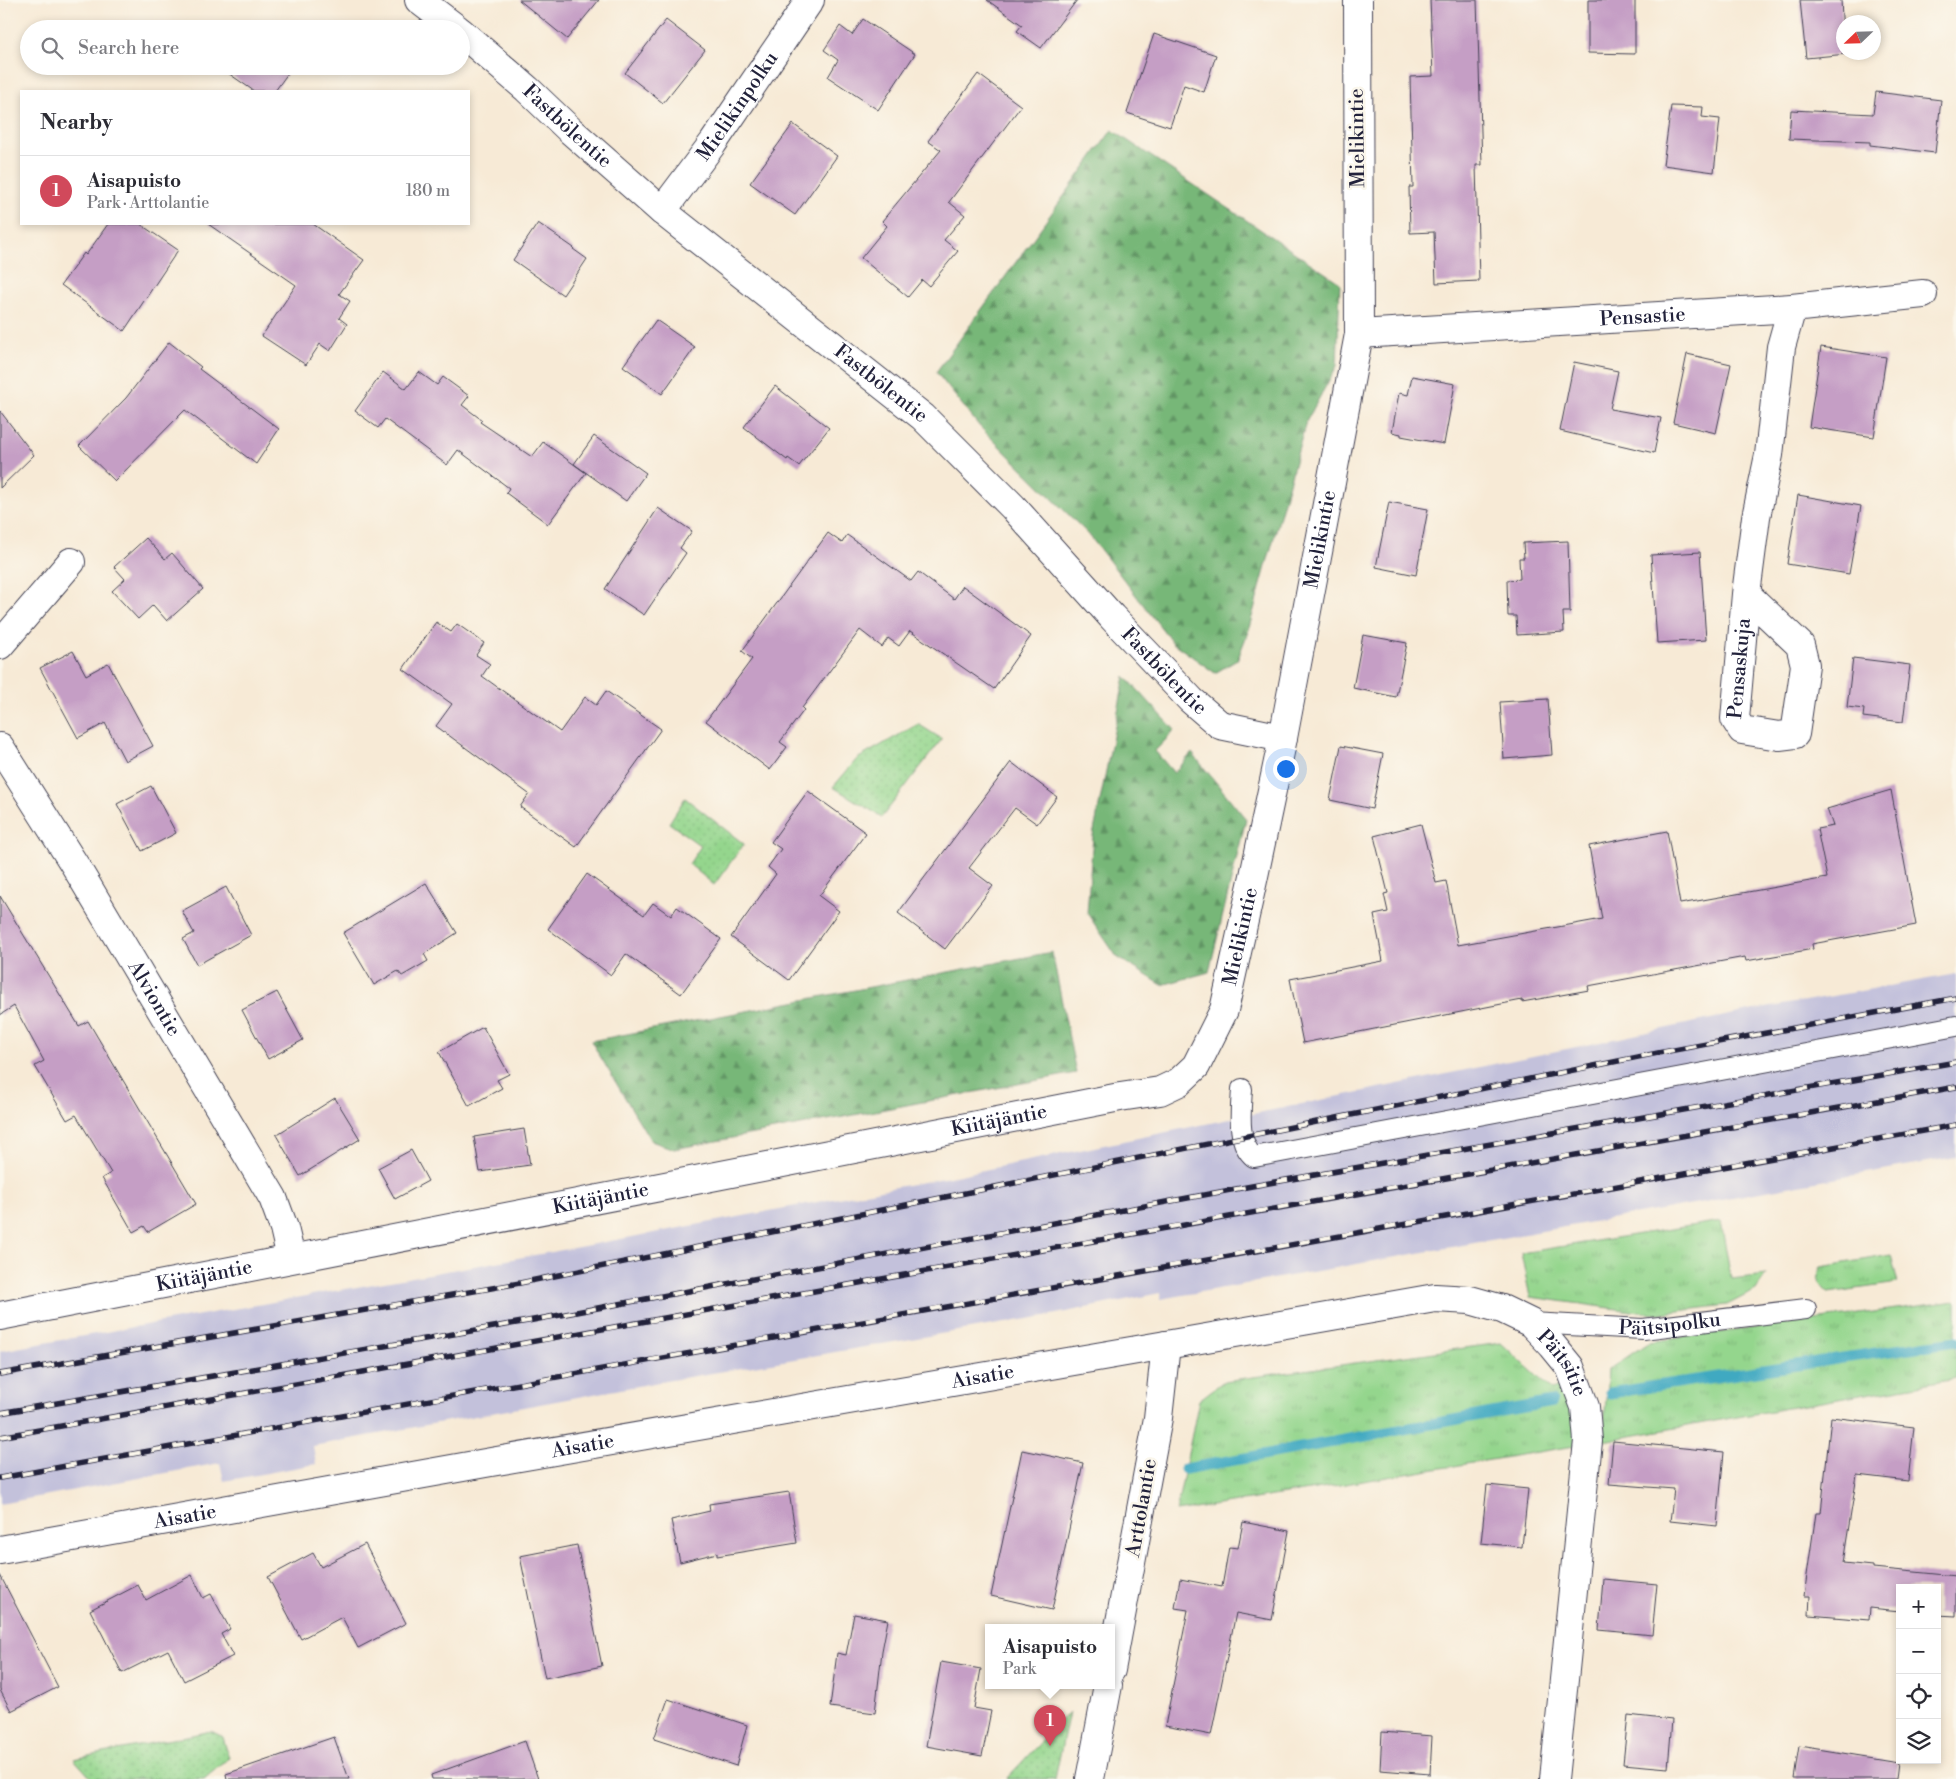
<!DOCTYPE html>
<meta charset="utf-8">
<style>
:root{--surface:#fff;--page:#f7f7f7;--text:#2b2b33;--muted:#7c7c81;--line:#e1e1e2;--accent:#d1495b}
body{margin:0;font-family:"Libre Bodoni",serif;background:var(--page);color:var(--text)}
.controls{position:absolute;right:15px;bottom:15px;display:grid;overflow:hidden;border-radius:0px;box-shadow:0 2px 8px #0003}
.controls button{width:45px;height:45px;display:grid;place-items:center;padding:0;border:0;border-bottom:1px solid var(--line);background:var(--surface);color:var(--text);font:25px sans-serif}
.compass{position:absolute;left:1836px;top:15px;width:45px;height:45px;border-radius:50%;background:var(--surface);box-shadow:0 2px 8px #0003;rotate:247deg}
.you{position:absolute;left:1285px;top:768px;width:18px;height:18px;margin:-12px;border:4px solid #fff;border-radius:50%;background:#1a73e8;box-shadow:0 0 0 8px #1a73e833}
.badge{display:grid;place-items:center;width:32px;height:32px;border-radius:50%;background:var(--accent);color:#fff;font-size:16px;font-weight:700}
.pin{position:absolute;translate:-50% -41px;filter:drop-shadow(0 1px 2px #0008)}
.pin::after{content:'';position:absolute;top:26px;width:18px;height:15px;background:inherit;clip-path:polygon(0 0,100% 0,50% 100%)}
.popup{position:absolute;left:985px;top:1624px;width:130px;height:65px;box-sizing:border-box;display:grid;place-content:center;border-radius:0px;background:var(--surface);filter:drop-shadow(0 1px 4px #0005);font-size:16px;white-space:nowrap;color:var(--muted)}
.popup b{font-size:19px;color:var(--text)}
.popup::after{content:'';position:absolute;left:50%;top:100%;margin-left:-10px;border:10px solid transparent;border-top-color:var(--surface)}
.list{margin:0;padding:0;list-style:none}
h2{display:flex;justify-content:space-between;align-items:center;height:65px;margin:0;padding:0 20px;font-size:21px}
h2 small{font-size:16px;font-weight:400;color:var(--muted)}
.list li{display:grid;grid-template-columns:32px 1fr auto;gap:15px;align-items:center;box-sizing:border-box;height:70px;padding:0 20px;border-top:1px solid var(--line)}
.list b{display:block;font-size:19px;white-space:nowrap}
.list p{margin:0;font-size:16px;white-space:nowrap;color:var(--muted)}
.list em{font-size:16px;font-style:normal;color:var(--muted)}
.icon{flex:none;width:28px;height:28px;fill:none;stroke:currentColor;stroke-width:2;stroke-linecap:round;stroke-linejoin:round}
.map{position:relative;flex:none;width:1956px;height:1779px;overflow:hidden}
.search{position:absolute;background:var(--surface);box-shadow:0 2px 8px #0003;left:20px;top:20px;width:450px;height:55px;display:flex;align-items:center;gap:12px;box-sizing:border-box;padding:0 18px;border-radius:28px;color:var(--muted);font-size:19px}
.panel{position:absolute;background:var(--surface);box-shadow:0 2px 8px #0003;left:20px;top:90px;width:450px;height:135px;border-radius:0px}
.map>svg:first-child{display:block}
</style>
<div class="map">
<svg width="1956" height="1779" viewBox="0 0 1956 1779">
<defs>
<pattern id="grass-tufts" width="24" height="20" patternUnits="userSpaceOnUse" patternTransform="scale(1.25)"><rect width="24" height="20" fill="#94d68d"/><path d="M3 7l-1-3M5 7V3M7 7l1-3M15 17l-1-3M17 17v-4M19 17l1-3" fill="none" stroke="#7fb77b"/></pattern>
<pattern id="forest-firs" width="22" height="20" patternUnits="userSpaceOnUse" patternTransform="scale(1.25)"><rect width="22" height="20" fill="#77b778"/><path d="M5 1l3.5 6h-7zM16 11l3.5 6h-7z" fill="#619464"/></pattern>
<pattern id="park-dots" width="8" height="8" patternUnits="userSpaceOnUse" patternTransform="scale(1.25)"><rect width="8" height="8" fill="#94d68d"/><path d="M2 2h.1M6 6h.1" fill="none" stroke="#7fb77b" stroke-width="1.8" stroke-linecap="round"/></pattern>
</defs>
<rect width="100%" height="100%" fill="#fbf7ec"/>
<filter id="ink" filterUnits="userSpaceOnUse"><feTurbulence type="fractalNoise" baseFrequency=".02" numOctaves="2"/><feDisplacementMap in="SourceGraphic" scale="10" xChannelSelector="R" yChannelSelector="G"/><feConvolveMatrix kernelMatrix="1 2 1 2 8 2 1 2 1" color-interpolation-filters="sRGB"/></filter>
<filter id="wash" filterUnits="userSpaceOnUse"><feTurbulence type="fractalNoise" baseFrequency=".0096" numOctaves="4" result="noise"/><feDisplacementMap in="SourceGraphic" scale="20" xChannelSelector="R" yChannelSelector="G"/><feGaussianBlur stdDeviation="1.12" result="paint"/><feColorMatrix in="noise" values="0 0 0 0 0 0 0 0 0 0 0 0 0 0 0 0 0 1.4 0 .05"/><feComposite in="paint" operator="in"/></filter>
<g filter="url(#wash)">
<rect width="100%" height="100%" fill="#f7ead6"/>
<path fill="#c3c1db" d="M 1956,974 L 1956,1157 L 1161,1299 L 1160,1293 L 1051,1315 L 648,1384 L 313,1446 L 316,1464 L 224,1481 L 220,1463 L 0,1504 L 0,1351 L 568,1249 L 955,1176 L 1749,1011 Z"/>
<path fill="url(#grass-tufts)" stroke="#5b7c64" d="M 1721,1221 L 1731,1279 L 1766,1275 L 1756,1290 L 1727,1305 L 1654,1314 L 1530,1297 L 1521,1253 Z
M 1891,1255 L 1898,1283 L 1828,1293 C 1820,1286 1815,1276 1821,1267 Z
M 1956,1301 L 1956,1378 L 1603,1441 L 1608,1370 L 1649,1342 Z
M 1501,1343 L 1552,1390 L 1566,1383 L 1577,1411 L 1575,1446 L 1176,1512 L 1199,1400 L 1224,1381 Z"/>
<path fill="url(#forest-firs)" stroke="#4c6c5a" d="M 1112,130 L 1340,283 L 1337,366 L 1306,422 L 1247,635 L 1237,660 L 1215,673 L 1173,643 L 1089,535 L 980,427 L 936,372 Z
M 1125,676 L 1175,730 L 1155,751 L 1174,773 L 1192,753 L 1246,819 L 1209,972 L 1162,985 L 1117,957 L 1087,913 L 1093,836 Z
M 1052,952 L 1076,1073 L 674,1149 L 651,1141 L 591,1041 Z"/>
<path fill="url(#park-dots)" stroke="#5b7c64" d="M 918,724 L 942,739 L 882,817 L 833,787 L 857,759 Z
M 685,798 L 744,844 L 714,885 L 689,864 L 701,846 L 669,823 Z
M 1069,1712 L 1055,1779 L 1006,1779 Z
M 211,1731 L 223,1737 L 229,1758 L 204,1779 L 92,1779 L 74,1759 Z"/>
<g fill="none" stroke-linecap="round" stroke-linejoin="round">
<path stroke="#41a9c1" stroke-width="11" d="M 1610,1393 L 1956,1341
M 1185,1469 L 1552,1402"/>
</g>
<g id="blocks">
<path fill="#c59ec5" d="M 519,0 L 599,0 L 567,39 Z
M 987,0 L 1077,0 L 1041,48 L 1017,31 L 1022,25 Z
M 1430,0 L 1477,0 L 1482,165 L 1476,165 L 1479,281 L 1436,283 L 1434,232 L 1410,233 L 1409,187 L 1413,187 L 1410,77 L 1433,76 Z
M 1588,0 L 1635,0 L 1635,54 L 1588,53 Z
M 1800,0 L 1841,0 L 1844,52 L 1846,52 L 1847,54 L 1806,58 Z
M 863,19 L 915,54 L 878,110 L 828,77 L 838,60 L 824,50 L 840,26 L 852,35 Z
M 666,20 L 705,50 L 663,103 L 625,73 Z
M 1154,34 L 1216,55 L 1204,92 L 1184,85 L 1170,127 L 1127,113 Z
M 232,66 L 293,66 L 275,91 L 254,91 L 228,73 Z
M 978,74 L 1021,106 L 949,202 L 965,215 L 944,240 L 958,251 L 929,286 L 922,280 L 908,297 L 861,258 L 887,226 L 882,221 L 941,150 L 928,141 Z
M 1876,92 L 1941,100 L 1935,153 L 1870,145 L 1870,142 L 1789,139 L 1791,110 L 1873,114 Z
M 1671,106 L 1703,107 L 1702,117 L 1720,119 L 1714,172 L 1663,165 Z
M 793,124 L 837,156 L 795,215 L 750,183 Z
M 538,223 L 574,248 L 573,249 L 587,259 L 563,295 L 513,260 Z
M 108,224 L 140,224 L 178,250 L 124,331 L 61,285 L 84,253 L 86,255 Z
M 208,224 L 313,224 L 364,260 L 339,294 L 350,301 L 339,318 L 347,324 L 330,351 L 320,344 L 306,365 L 262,336 L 296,285 Z
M 656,320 L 695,347 L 662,394 L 623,366 Z
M 169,342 L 201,367 L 199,369 L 279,429 L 256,464 L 185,410 L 115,481 L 79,446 L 126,398 Z
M 1821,347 L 1886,357 L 1874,437 L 1809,427 Z
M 1687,354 L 1731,364 L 1716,433 L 1673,423 Z
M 1574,362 L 1618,371 L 1610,409 L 1661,418 L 1654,453 L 1560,431 Z
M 383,372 L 406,389 L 419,372 L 437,385 L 443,377 L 469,396 L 462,405 L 482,420 L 480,422 L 532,457 L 543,442 L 586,473 L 548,524 L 506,493 L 509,488 L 458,450 L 447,465 L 385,419 L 378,428 L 355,411 Z
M 1412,376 L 1455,384 L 1444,444 L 1401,436 L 1401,434 L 1392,432 L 1399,393 L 1408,395 Z
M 775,386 L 829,428 L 799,466 L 788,458 L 787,460 L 744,427 Z
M 0,411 L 34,455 L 0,488 Z
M 594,436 L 646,473 L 626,501 L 574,464 Z
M 1798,495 L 1861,506 L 1849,574 L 1787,564 Z
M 1389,502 L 1428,509 L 1416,575 L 1376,567 Z
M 658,508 L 692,531 L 680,548 L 686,553 L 644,615 L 605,589 Z
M 828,533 L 842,543 L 847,535 L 911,581 L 918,572 L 954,599 L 963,586 L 1031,636 L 994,689 L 910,631 L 899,646 L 888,638 L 882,647 L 860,630 L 802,708 L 804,710 L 780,742 L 787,747 L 770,770 L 706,721 L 752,659 L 742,651 Z
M 146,538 L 165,559 L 172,553 L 203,589 L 167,621 L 153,605 L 138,619 L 112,591 L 125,579 L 114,567 Z
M 1568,541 L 1570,612 L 1563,612 L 1564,632 L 1517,635 L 1516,616 L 1508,616 L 1507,580 L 1520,579 L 1519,558 L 1524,558 L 1523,543 Z
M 1700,552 L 1706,640 L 1657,643 L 1651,555 Z
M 436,622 L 451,632 L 457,624 L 484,643 L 476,655 L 490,664 L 482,676 L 560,732 L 585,697 L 596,705 L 606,691 L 661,729 L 576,847 L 520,807 L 529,794 L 436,726 L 452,704 L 403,669 Z
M 1363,635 L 1407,643 L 1396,697 L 1353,688 Z
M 73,651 L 86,675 L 108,663 L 153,746 L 125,761 L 105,723 L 78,738 L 40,668 Z
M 1853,658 L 1910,665 L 1903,722 L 1863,717 L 1864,709 L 1847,707 Z
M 1548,699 L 1552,755 L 1504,759 L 1500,702 Z
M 1341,746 L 1383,754 L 1372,809 L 1330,800 Z
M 1011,762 L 1057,797 L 1037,824 L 1015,808 L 969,868 L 993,886 L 945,949 L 898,913 Z
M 151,786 L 176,833 L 142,851 L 117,804 Z
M 1891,790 L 1916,925 L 1812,944 L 1813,949 L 1746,961 L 1745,957 L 1588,986 L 1589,990 L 1522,1002 L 1522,1000 L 1303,1043 L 1290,979 L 1383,961 L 1374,915 L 1388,912 L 1384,894 L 1388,893 L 1374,836 L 1421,824 L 1436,883 L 1446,881 L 1458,945 L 1602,919 L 1589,846 L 1667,831 L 1680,904 L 1827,878 L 1817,829 L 1833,826 L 1827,809 Z
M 808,791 L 866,833 L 819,896 L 839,911 L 789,980 L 731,937 L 776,874 L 768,867 L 781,849 L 771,842 Z
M 587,874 L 644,915 L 653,903 L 671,916 L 677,907 L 721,939 L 681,994 L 626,954 L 611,975 L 548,929 Z
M 426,883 L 457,933 L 424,954 L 428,961 L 402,976 L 398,971 L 374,985 L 343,933 Z
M 226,887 L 251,935 L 197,965 L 183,939 L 194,933 L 182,911 Z
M 0,896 L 79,1026 L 88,1021 L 196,1204 L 148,1232 L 144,1226 L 133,1232 L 102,1178 L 111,1173 L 76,1115 L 67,1120 L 35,1066 L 44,1061 L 14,1006 L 0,1015 Z
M 277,992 L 303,1040 L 268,1059 L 242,1010 Z
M 483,1027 L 509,1074 L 497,1080 L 502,1088 L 469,1106 L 439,1052 Z
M 335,1098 L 360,1139 L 300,1176 L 276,1135 Z
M 524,1129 L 530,1165 L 480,1172 L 474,1137 Z
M 411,1150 L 428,1181 L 395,1199 L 378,1168 Z
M 1831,1417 L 1914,1427 L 1908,1481 L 1857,1475 L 1843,1563 L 1873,1566 L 1873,1568 L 1956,1576 L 1956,1616 L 1937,1615 L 1937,1588 L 1900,1588 L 1900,1611 L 1870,1608 L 1869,1620 L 1809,1615 L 1810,1596 L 1804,1596 L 1816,1513 L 1821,1513 Z
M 1613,1441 L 1724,1452 L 1717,1526 L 1670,1521 L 1674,1489 L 1609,1484 Z
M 1022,1450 L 1083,1463 L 1052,1610 L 991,1596 Z
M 1487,1485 L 1528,1489 L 1522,1547 L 1481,1543 Z
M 789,1492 L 797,1543 L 717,1556 L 717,1553 L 680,1562 L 671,1520 L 710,1511 L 709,1504 Z
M 1243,1522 L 1289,1531 L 1272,1620 L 1236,1613 L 1211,1735 L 1165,1726 L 1188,1610 L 1175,1608 L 1180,1579 L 1222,1587 L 1229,1547 L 1238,1548 Z
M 365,1544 L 406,1623 L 358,1648 L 342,1617 L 301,1639 L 268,1577 L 313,1553 L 321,1567 Z
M 577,1545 L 602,1666 L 545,1678 L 520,1556 Z
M 0,1575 L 58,1687 L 11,1711 L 0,1690 Z
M 192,1575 L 203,1598 L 211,1594 L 230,1629 L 221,1634 L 233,1656 L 184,1681 L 168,1650 L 122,1673 L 90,1610 L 138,1585 L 146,1600 Z
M 1603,1579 L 1657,1584 L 1652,1635 L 1599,1630 Z
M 854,1614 L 888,1620 L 882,1651 L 875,1713 L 830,1707 L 837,1653 L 846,1655 Z
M 941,1662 L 981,1669 L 974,1708 L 991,1711 L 982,1756 L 926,1746 Z
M 668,1699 L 747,1725 L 736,1766 L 654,1739 Z
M 1628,1715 L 1672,1720 L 1668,1768 L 1623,1764 Z
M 1382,1732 L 1432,1736 L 1430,1774 L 1380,1770 Z
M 334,1737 L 349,1779 L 227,1779 L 226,1774 Z
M 525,1741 L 538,1779 L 432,1779 L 431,1775 Z
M 1799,1746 L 1898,1762 L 1896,1779 L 1794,1779 Z"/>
</g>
</g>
<g filter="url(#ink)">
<use href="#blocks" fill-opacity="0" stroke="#424052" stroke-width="1"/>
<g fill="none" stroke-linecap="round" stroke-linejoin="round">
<g stroke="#424052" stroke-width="22">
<g id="lane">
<path d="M 1242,1089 C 1241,1109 1236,1143 1254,1157 L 1956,1026"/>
<path id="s1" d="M 1531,1323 L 1643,1329 L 1806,1309"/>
</g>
</g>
<g stroke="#424052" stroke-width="30">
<g id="street">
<path d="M 419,0 L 457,29"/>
<path id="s2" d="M 461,32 L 527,89 L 571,131 L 662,211 L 923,417 L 1013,507 L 1112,617 L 1191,700 L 1220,725 L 1283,738"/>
<path id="s3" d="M 662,211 L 713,143 L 810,0"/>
<path id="s4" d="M 1359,334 L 1792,308 L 1923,294"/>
<path id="s5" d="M 1746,594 L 1800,645 L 1805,665 L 1795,734 L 1779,736 L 1742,730 L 1735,719 L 1746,594 L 1756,517 L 1769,455 L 1781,347 L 1792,308"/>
<path d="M 0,645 L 71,562"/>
<path id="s6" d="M 0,747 L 76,867 L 273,1198 L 284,1228 L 291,1258"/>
<path id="s7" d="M 0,1316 L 1120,1097 L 1160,1091 L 1179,1082 L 1196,1066 L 1224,1010 L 1254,876 L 1283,738 L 1359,334 L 1358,0"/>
<path id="s8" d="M 1166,1345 L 1435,1298 L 1470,1300 L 1502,1309 L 1531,1323 L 1552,1345 L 1570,1367 L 1585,1407 L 1588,1441 L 1554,1779"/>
</g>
</g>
<g stroke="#424052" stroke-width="30">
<g id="secondary">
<path id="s9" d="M 0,1550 L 491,1462 L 1166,1345 L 1158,1418 L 1111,1670"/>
<path d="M 1090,1779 L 1108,1685"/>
</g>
</g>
<use href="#lane" stroke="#fff" stroke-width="20"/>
<use href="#street" stroke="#fff" stroke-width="28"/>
<use href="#secondary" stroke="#fff" stroke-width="28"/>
<g stroke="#22223b" stroke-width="5.5">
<path id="rail" d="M 0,1374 L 520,1283 L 1658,1053 L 1956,998
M 0,1413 L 528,1321 L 1252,1186 L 1956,1062
M 0,1437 C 652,1321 1304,1202 1956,1087
M 0,1478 C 652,1360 1304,1241 1956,1125"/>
</g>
<use href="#rail" stroke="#fbf7ec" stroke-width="4" stroke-dasharray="11" stroke-linecap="butt"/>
</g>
</g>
<g text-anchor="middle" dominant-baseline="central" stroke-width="5" stroke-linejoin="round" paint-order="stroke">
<g font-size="20" fill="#22223b" stroke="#fbf7ec">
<text stroke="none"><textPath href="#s3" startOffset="129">Mielikinpolku</textPath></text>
<text stroke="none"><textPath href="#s2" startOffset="142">Fastbölentie</textPath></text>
<text transform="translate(1358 138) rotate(-91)">Mielikintie</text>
<text stroke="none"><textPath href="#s4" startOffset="284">Pensastie</textPath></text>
<text stroke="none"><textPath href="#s2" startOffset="548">Fastbölentie</textPath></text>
<text stroke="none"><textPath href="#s7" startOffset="1769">Mielikintie</textPath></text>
<text stroke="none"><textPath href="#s5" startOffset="282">Pensaskuja</textPath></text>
<text stroke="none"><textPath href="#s2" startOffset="952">Fastbölentie</textPath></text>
<text stroke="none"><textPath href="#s7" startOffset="1364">Mielikintie</textPath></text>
<text stroke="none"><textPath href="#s6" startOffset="295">Alviontie</textPath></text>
<text stroke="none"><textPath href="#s7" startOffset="1018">Kiitäjäntie</textPath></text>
<text stroke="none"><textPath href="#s7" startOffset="612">Kiitäjäntie</textPath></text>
<text stroke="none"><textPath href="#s7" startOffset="208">Kiitäjäntie</textPath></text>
<text stroke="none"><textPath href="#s1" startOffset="139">Päitsipolku</textPath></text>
<text stroke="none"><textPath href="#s8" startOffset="425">Päitsitie</textPath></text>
<text stroke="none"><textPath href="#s9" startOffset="998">Aisatie</textPath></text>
<text stroke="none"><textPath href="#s9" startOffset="592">Aisatie</textPath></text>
<text transform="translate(1142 1508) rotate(-80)">Arttolantie</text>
<text stroke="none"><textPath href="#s9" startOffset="188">Aisatie</textPath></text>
</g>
</g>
</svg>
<div class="controls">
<button>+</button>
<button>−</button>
<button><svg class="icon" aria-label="locate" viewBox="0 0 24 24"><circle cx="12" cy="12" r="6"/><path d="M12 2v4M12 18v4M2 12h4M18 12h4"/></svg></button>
<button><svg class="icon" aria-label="layers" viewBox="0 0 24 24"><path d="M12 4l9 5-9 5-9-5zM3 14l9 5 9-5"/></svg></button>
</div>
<svg class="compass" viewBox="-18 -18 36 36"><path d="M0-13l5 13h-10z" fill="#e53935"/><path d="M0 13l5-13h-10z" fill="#7c7c81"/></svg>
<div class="you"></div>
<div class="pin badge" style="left:1050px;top:1746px">1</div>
<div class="popup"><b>Aisapuisto</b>Park</div>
<div class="search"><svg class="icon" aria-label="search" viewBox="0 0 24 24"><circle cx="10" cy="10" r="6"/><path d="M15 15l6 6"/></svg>Search here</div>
<section class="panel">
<h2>Nearby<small></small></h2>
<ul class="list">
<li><span class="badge">1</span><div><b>Aisapuisto</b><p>Park · Arttolantie</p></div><em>180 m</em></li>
</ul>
</section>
</div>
